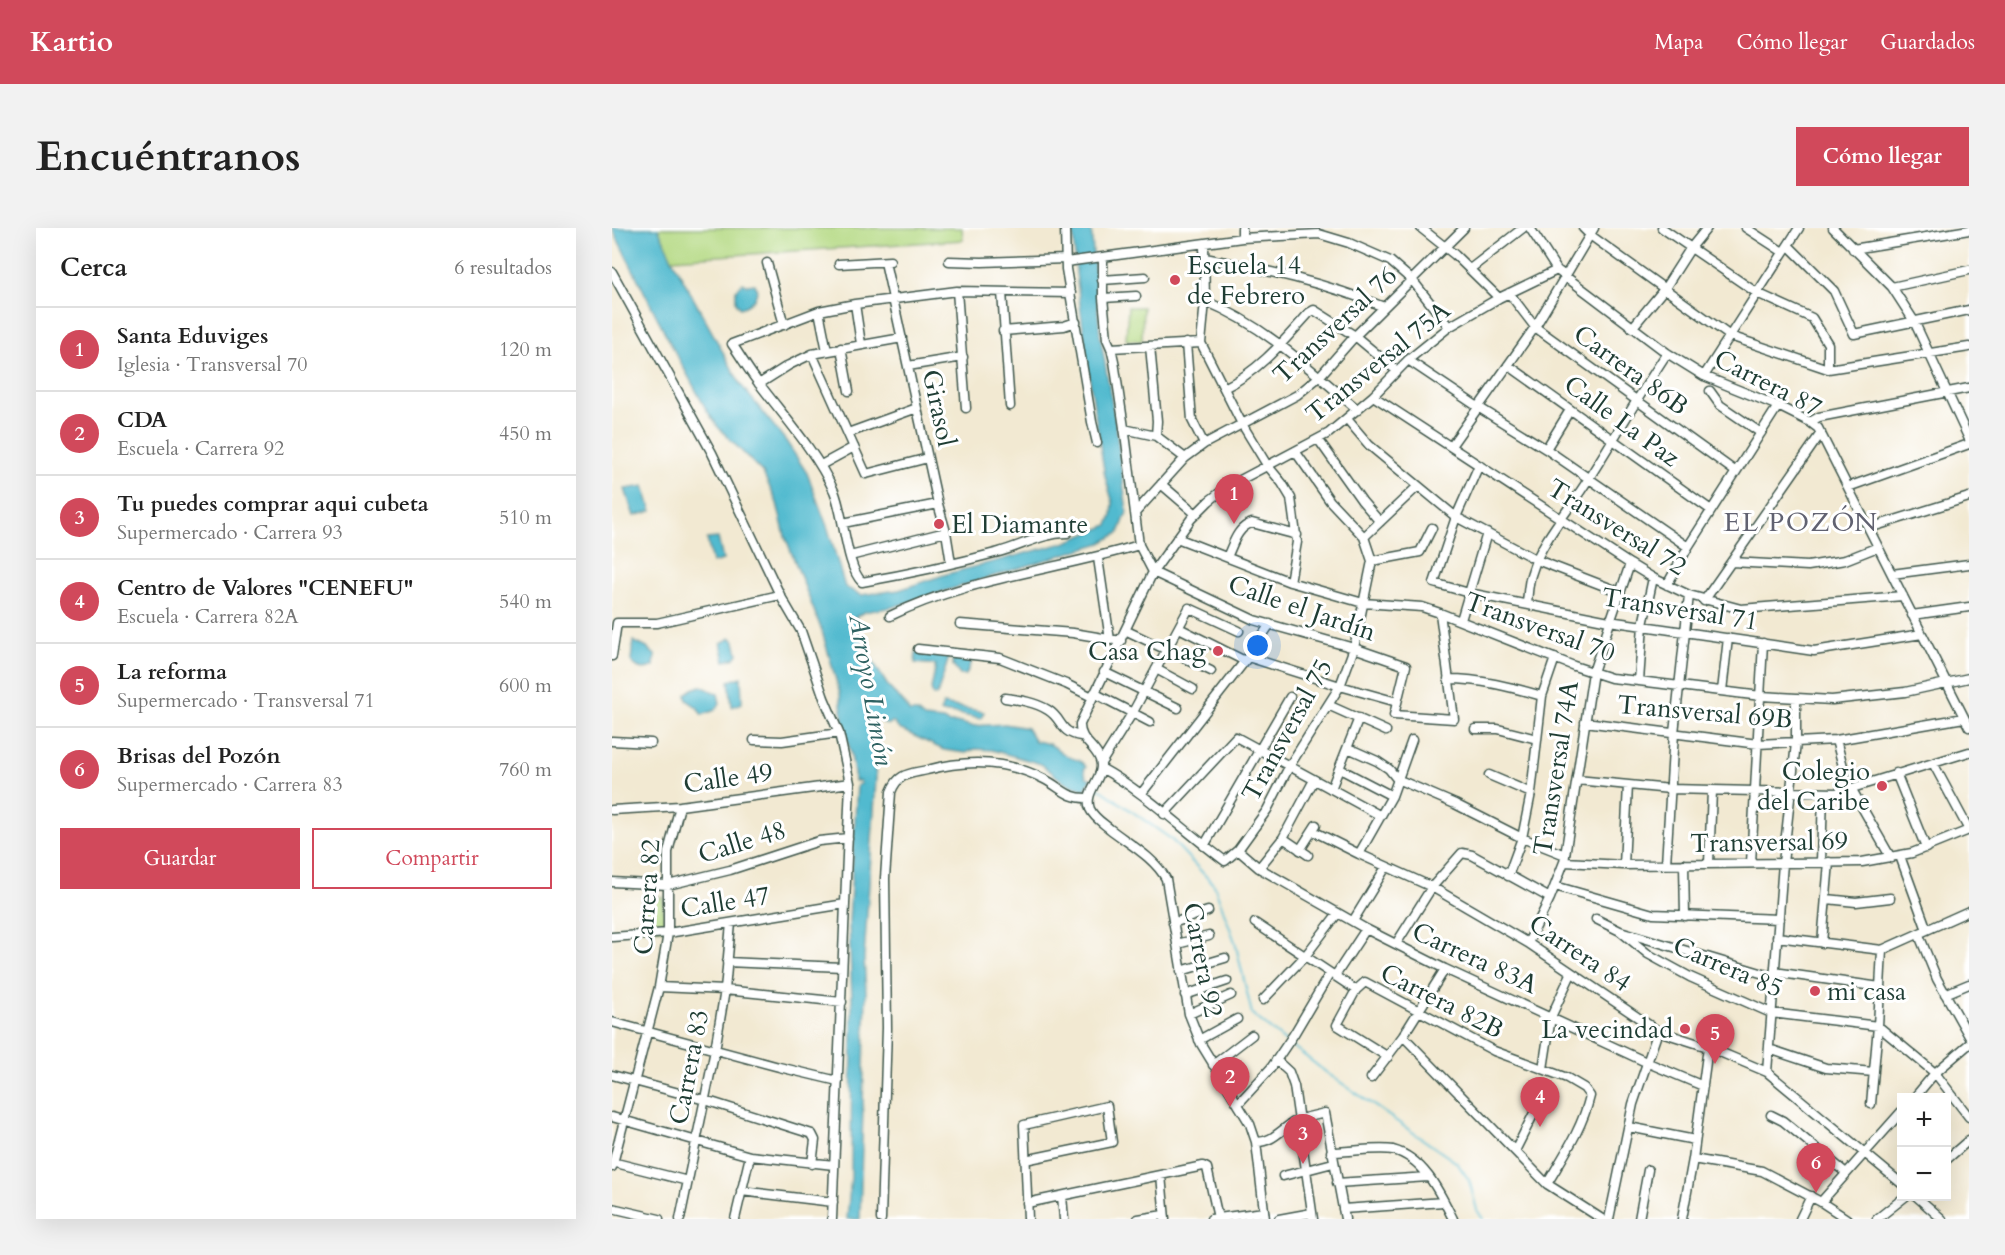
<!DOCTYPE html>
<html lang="es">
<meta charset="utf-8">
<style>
:root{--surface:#fff;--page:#f2f2f2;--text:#222;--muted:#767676;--line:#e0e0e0;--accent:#d1495b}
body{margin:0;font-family:Cardo,serif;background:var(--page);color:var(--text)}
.controls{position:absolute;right:18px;bottom:18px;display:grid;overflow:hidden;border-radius:0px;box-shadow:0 6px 24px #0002}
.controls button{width:54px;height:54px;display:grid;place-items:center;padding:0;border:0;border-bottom:2px solid var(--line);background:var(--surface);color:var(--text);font:30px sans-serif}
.you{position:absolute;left:646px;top:418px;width:21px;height:21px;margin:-15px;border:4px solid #fff;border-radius:50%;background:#1a73e8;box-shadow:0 0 0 9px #1a73e833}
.badge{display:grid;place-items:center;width:39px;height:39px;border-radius:50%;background:var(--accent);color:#fff;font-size:20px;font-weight:700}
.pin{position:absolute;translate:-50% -50px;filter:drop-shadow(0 2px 3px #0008)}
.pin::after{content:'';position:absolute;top:32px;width:21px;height:18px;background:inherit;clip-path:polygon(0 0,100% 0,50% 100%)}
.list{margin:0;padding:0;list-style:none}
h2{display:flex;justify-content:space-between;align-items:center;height:78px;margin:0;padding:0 24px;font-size:26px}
h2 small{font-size:20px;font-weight:400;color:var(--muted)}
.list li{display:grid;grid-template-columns:39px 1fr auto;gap:18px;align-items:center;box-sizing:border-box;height:84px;padding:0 24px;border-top:2px solid var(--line)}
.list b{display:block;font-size:22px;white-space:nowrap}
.list p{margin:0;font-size:20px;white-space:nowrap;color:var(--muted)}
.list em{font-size:20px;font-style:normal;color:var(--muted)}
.actions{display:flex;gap:12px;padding:18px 24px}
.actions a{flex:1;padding:14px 0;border:2px solid var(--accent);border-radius:0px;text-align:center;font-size:21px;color:var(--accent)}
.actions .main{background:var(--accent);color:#fff}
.map{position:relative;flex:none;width:1357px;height:991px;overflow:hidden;border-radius:0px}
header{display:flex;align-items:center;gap:36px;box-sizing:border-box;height:84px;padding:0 30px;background:var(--accent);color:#fff}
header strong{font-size:28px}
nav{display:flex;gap:33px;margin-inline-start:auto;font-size:21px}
.intro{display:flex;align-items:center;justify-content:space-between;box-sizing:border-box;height:144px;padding:0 36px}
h1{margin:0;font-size:42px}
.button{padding:15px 27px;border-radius:0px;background:var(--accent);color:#fff;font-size:21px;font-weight:700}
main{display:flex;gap:36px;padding:0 36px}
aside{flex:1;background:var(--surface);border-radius:0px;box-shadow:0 6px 24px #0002}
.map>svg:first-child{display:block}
</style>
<header>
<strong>Kartio</strong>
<nav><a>Mapa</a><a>Cómo llegar</a><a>Guardados</a></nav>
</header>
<div class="intro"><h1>Encuéntranos</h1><a class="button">Cómo llegar</a></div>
<main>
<aside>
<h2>Cerca<small>6 resultados</small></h2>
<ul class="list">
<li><span class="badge">1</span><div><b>Santa Eduviges</b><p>Iglesia · Transversal 70</p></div><em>120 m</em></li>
<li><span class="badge">2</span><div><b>CDA</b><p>Escuela · Carrera 92</p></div><em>450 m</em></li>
<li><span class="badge">3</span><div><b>Tu puedes comprar aqui cubeta</b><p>Supermercado · Carrera 93</p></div><em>510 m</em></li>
<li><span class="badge">4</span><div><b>Centro de Valores &quot;CENEFU&quot;</b><p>Escuela · Carrera 82A</p></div><em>540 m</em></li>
<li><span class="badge">5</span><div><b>La reforma</b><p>Supermercado · Transversal 71</p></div><em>600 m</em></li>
<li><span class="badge">6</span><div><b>Brisas del Pozón</b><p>Supermercado · Carrera 83</p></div><em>760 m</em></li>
</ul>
<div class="actions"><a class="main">Guardar</a><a>Compartir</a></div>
</aside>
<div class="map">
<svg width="1357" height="991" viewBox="0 0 1357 991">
<rect width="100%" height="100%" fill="#fff"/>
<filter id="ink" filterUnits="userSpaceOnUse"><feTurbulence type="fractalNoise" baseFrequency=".0167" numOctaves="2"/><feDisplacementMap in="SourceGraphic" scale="12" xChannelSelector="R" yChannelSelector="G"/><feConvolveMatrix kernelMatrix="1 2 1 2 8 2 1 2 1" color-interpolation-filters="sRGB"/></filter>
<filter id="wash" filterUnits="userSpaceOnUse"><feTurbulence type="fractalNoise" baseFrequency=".008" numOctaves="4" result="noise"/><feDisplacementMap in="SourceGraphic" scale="24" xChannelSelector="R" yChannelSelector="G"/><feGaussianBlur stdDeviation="1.35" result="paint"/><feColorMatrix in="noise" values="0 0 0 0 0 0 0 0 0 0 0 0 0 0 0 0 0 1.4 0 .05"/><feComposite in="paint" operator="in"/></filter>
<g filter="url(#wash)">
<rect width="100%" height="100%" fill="#f2e9d2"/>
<path fill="#b4d982" stroke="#6a8b5b" stroke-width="1.5" d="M 46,0 L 350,0 L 351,12 L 60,31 Z
M 516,79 L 531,79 L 530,113 L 514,112 Z
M 51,669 L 52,701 L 31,702 L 30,670 Z"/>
<path fill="#51bacf" stroke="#387c82" stroke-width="1.5" d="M 0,0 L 46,0 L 60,31 L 129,157 L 174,213 L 195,245 L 216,301 L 233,359 L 249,367 L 287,362 L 335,346 L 452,315 L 496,297 L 500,287 L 501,275 L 493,248 L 477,147 L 464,45 L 461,4 L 461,0 L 479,0 L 488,107 L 503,192 L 515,284 L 507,305 L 489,315 L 281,379 L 252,384 L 242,390 C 250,414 262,437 276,458 C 283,468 293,472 297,484 L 305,484 L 312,490 L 331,492 L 336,495 L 349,495 L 359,498 L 393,496 L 415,500 L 423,513 C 442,516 439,517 453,527 C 462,533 465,528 474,539 L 472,541 L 474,549 L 479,551 L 473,562 L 453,555 L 429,536 L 380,522 L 363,521 L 354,525 L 332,522 L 287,501 L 281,494 L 275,497 L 262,489 C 258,496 261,500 265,507 L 259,516 L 264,548 L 263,568 L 252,730 L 254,764 L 248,991 L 235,991 L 239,949 L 240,772 L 237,694 L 245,557 L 249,556 L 248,553 L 243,553 L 239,526 L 231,494 L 228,466 L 210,403 L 173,308 L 165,275 L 151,245 L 106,199 L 94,181 L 55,109 Z
M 131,55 L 135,57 L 143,56 C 149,67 139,77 128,80 L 124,74 L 124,62 Z
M 32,258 L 40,283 L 22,288 L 13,261 Z
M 106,310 L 111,332 L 100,335 L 95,311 Z
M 119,410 L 123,414 L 126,426 L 123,430 L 113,433 L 109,415 Z
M 21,413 L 35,420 L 43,427 L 42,438 C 33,443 25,441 19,433 Z
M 304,424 L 309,424 L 310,428 L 317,425 L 337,429 L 325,467 L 321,467 L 319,461 L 324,437 L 303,435 Z
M 340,427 L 361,429 L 354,447 L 348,447 L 341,438 Z
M 129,449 L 130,475 L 120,479 L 117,453 Z
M 89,458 L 106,466 L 108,476 L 103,482 L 90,487 L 85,479 L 75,472 L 74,466 L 81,461 Z
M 331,476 L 372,484 L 369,491 L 346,486 L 328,484 Z"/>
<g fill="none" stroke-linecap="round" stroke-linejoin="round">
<path stroke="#51bacf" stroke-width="2" d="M 484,558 L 559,611 L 602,657 L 623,714 L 640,786 L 674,814
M 679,817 L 715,845 L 845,935 L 857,952 L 865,982 L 871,991"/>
</g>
</g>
<g filter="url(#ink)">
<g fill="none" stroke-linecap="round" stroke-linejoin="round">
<g stroke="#3f574c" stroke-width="11">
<path id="minor" d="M 453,0 L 454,41 L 480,194 L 485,215
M 809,0 L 843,27 L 887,70
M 918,0 L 945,42 L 1055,125 L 1092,148 L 1166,178 L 1198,194 L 1206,200 L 1357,499
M 971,0 L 978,7 L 1118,108 L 1216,141 L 1357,119
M 1050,0 L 1145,65 L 1200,90 L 1216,116 L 1216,141
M 1134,0 L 1171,24
M 1221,0 L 1280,59 L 1302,93 L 1357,211
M 630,10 L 630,0
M 592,16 L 593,73 L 589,115 L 630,196 L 655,237 L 670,255 L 679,270 L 685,314 L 678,354
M 1176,17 L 1222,63 L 1242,106 L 1357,82
M 1241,21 L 1357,2
M 491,29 L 491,70 L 495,111 L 499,120 L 502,133 L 514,213 L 527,317 L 541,344
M 593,30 C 654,42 714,55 772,79
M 337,33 L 370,34 L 454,31
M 273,34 L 326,276 L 334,304 L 339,335
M 454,34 L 630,10 L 707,6 L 737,15 L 778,33 L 801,53 L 837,99
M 155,35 L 172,97
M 227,36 L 278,33
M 858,41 L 911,0
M 0,44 L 100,225 L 168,367 L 189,403 L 212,470 L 227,505 L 238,555 L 220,991
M 490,52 L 533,49
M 1280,59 L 1357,42
M 345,63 L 354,180
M 390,64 L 398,178
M 897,65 L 923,99 L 1124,244
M 491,70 L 524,68
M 593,73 C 652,97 698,141 746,182
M 243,76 L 249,116
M 207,83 L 215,123
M 1020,100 L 1053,60 L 1078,21 L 1095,0
M 391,103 L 452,98 L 464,94
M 574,115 L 580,192 L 592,216
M 538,118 L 545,193 L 544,208
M 229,120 L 237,163
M 499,120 L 589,115
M 200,126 L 254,246 L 316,230
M 796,132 L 866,179 L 934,221 L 1076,319
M 896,137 L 1099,282
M 296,138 L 351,129
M 1092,148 L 1187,0
M 147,156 L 177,137 L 200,126 L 290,110
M 612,160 C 647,143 671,114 697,85 L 702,82 L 743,108 L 785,143
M 1098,163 L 1108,177 L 1149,205
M 761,168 L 1018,336 L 1041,350 L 1077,367 L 1129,381 L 1291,368
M 735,191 L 757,217 L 844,289 L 925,332 L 1008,364
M 1198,194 L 1207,189 L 1357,160
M 512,201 L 544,208 L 573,230
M 236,205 L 305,180
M 706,211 L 750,273 L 768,294
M 839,218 L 923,99 L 982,0
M 934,221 L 958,182
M 209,237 L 242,219
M 867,237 L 844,289 L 822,355 L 857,365 L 997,393 L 1202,423 L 1310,406
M 549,256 L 584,286
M 1236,259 L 1357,216
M 523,285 L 573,230 L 592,216 L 685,167 L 707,149 L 743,108 L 852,0
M 231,295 L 326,276
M 1257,300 L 1357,269
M 455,305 C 431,305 409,318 387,324 C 342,336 296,346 250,354 C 234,339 232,286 222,263 C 204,224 175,192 149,158 C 138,145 130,130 120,116 L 207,83 L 243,76 L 345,63 L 459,65
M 752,309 L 806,258
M 565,310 L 678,354 L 751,375 L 810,379 L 828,385 L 962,438 L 999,450 L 1027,453 L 1149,468 L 1220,472 L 1293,464 L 1357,450
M 238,328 L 334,304
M 615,329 C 621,317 625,299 640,295 L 685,307
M 486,330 L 498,412
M 760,333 L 808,324 L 820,300
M 1120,334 L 1196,338 L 1233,332 L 1266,319
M 541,344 L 642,392 L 742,420 L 794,438 L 782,487 L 842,491 L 828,385
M 1280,346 L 1357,336
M 1055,357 L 1076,319 L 1166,178
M 1092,373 L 1209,205
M 915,376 C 916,366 916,354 920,344 C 930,311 959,280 977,250 C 1003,209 1028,166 1055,125
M 1300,387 L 1357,379
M 278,388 C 355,350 445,342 527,317
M 849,392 L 875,305
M 348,396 L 461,405 L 509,413
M 567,400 L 633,433
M 515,403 L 599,443
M 306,421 L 388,430 L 454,456 L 480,469
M 0,428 L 5,395 L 45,395 L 168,367
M 636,429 L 728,458 L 785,474
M 544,441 L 581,461
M 492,444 L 566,480
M 836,451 C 869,451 899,459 930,468
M 1027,453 L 1031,397 L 1041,350
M 1110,463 L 1116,410
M 482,465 L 538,494
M 393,470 C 408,472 423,474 436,482 C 451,491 447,505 469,508
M 716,477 L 774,503
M 973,494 L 1146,516 L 1224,512 L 1352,490
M 863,501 L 886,501 L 925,511
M 142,512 L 170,513 L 227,505
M 1224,512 L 1237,561
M 0,513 L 39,515
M 736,520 L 765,533 L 777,541 L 785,551 L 843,576 L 910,610 L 953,627
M 489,535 L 521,484 L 577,380 L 627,403
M 1321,535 L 1357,602
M 489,540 C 533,564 572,603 613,633 L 626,622 L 655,582 L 678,537 L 728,458 L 742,420 L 760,333 L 752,309 L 718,273 L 683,223
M 728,541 L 780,568
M 1284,545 L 1314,620
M 877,547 L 919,565
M 965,552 L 1058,561 L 1224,565 L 1357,524
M 1239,560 L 1279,630
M 719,561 L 747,490
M 529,566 L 636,429 L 658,396
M 0,582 L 68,578 L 238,555
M 552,586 L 624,509 L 769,588
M 701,603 L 747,626 L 820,659 L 916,715 L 1046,803 L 1096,819 L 1155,844 L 1290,956
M 671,610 L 696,627
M 592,618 L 678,469
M 626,622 L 647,640 L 754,701 L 833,741 L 1034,834 L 1091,858
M 688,622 L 704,597
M 747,626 L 780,568 L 800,512
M 1288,628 L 1315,702
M 952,634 L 1012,637 L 1250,634 L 1300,625 L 1357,602
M 1209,634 L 1211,565
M 1097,635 L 1100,563
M 1139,635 L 1151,415
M 1054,636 L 1062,505 L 1077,367
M 1072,636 L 1073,688
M 1012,637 L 1016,557
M 647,640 L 671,610 L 702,552
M 896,648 L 910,610 L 919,565 L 930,468 L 943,430
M 0,654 L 56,657 L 118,642 L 207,613 L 236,610
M 943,658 L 1041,686 L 1167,691
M 1215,671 L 1244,674 L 1278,670
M 984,691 L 1008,703 L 1162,749
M 741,693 L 774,639
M 561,695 L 596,683
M 643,695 L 744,762
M 1008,703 L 1036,726 L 1078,749 L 1159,785 L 1266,798 L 1323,845 L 1357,889
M 1307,707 L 1325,751 L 1357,808
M 0,709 L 56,705 L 233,676
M 1165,709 L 1270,722 L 1357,683
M 916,715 L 938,670 L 952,634 L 981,444 L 1018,336
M 1210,715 L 1217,634
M 565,716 L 597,708
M 784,716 L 820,659 L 850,625 L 860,627 L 938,670
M 115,734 L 230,739
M 569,743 L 613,730
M 1162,744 L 1268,759
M 723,748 L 754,701
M 47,759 L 113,762 L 230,774
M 1333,766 L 1357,756
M 573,767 L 615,753
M 651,772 L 694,727 L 726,685
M 577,786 L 619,767
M 0,794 L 167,839 L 226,853
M 791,808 L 935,956 L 990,991
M 587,812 L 625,791
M 1157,821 L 1214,840 L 1262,844
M 776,829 L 725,797 L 744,762 L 753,754 L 882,823 L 955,850 L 972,860 L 978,868 C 970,901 952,927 935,956
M 664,832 L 677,844 L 682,858 L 701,991
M 601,837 L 640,807
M 931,841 L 939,789 L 959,746
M 1155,844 L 1171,635 L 1184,515 L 1184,471
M 0,847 L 93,872 L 200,906 L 203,912 L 200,936
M 759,850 L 791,808 L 833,741
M 1302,870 L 1323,845 L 1357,816
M 626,876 L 659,840 L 682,806 L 718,745
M 1259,876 L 1266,798 L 1270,722
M 1159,887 L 1171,893 L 1234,945
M 0,889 L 138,928 L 222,937
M 1017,899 L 1083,912
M 644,914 C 662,915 672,897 688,891 C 696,889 705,887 713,885 L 733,991
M 903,923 L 921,887
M 719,924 C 735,924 767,919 781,922 C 812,930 828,965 841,991
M 1081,931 L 1150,943 L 1209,974 L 1235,991
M 413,932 L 500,914 L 495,878 L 412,897 L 416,991
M 1334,932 L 1357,912
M 0,934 L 76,953
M 0,939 L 47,759 L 56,705 L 56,624 L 68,578
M 549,947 L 553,991
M 671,948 L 721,935
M 725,955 L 816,949
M 129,963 L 221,974
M 450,968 L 452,991
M 1304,968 L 1330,991
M 1209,974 L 1290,883
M 415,975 L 591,938 L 595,940 L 606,990
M 0,980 L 47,991
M 731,981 L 832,974
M 68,991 L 103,822 L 113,762 L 119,695
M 123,991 L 138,928
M 269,991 L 275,800 L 273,650 L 279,564 C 286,545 297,546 315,542 C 355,531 395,532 432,551 C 450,560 455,571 477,570
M 526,991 L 552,987
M 599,991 L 652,984
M 653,991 L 644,914 L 638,896 L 589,816 L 577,786 L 554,651 C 543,630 516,615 498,601 C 491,595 482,590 478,581 C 471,563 494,549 488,532 C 484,518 467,513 468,496 L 541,344 L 579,291 L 597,273 L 615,259 L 717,205 L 761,168 L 796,132 L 837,99 L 887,70 L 945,42
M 667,991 L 700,985
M 997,991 L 1021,876 L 1046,803
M 1027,991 L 1036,942
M 1070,991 L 1081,931 L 1096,819
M 1188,991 L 1199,968
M 1265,991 L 1294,968"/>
</g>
<use href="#minor" stroke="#fff" stroke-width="8"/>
</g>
</g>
<g fill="#d1495b" stroke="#fff" stroke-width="2">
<circle cx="563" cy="52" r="6"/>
<circle cx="327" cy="296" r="6"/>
<circle cx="606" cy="423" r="6"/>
<circle cx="1270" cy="558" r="6"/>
<circle cx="1203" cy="763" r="6"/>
<circle cx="1073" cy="801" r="6"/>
</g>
<g text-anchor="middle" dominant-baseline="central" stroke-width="6" stroke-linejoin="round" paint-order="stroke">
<g font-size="26" fill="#1f3d34" stroke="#fff" text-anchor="start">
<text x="575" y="37">Escuela 14<tspan x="575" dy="30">de Febrero</tspan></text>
<text x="339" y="296">El Diamante</text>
<text x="594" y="423" text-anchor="end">Casa Chag</text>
<text x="1258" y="543" text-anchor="end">Colegio<tspan x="1258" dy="30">del Caribe</tspan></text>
<text x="1215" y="763">mi casa</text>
<text x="1061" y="801" text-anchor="end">La vecindad</text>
</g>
<g font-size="26" fill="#1f3d34" stroke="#fff">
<text transform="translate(723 97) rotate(-43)">Transversal 76</text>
<text transform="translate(766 134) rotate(-39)">Transversal 75A</text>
<text transform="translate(1019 142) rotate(36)">Carrera 86B</text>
<text transform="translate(1156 155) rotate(27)">Carrera 87</text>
<text transform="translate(327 180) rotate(78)">Girasol</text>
<text transform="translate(1010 193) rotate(36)">Calle La Paz</text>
<text transform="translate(1005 299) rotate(32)">Transversal 72</text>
<text transform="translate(690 380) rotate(19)">Calle el Jardín</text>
<text transform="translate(1068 381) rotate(9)">Transversal 71</text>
<text transform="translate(928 399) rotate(20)">Transversal 70</text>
<text transform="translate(1093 484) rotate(5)">Transversal 69B</text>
<text transform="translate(675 502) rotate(-61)">Transversal 75</text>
<text transform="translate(944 540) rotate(-81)">Transversal 74A</text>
<text transform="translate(116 550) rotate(-8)">Calle 49</text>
<text transform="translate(130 614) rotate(-17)">Calle 48</text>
<text transform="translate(1157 614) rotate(-1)">Transversal 69</text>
<text transform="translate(35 669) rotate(-86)">Carrera 82</text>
<text transform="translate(113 674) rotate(-9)">Calle 47</text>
<text transform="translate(968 725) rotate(34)">Carrera 84</text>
<text transform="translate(863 730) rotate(25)">Carrera 83A</text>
<text transform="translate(591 732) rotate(79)">Carrera 92</text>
<text transform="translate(1116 739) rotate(23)">Carrera 85</text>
<text transform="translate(830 773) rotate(27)">Carrera 82B</text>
<text transform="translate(77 839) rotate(-79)">Carrera 83</text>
</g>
<g font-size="27" letter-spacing="1.5" fill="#616271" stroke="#fff">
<text x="1189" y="294">EL POZÓN</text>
</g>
<g font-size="27" font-style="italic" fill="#2e6262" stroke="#fff">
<text transform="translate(259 462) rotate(80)">Arroyo Limón</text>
</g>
</g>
</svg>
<div class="controls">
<button>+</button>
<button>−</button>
</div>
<div class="you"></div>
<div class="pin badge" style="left:622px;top:296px">1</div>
<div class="pin badge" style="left:618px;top:879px">2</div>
<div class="pin badge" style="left:691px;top:936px">3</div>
<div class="pin badge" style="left:928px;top:899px">4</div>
<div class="pin badge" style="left:1103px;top:836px">5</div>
<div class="pin badge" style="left:1204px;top:965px">6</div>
</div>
</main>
